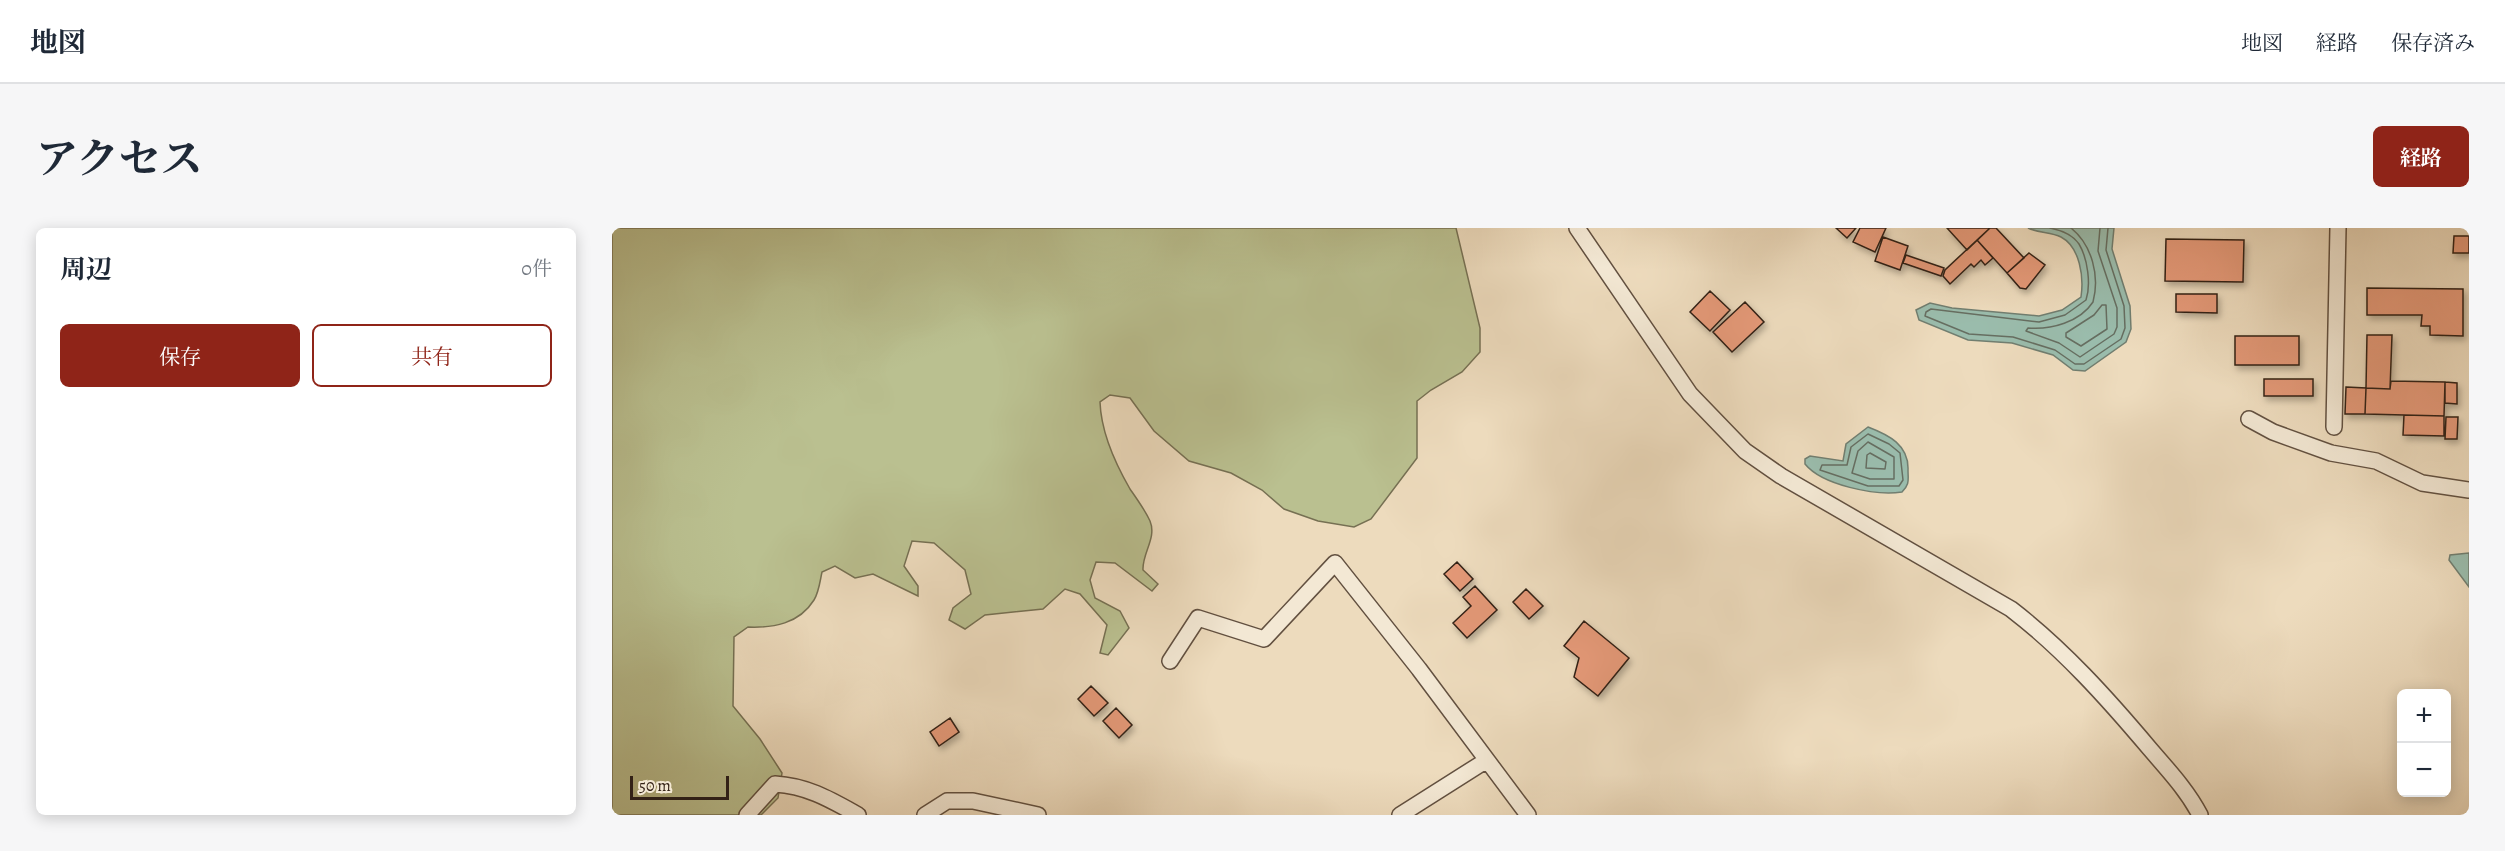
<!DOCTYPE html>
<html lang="ja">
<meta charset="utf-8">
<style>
:root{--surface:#fff;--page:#f6f6f7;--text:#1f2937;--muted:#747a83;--line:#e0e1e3;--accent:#8f2418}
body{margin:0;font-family:Alegreya,"Noto Serif JP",serif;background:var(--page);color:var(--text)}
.controls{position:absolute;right:18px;bottom:18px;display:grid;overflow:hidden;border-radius:9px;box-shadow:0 3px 15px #0003}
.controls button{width:54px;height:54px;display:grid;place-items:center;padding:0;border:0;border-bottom:2px solid var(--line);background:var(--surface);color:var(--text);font:30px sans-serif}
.scale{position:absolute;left:18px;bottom:15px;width:99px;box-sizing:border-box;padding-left:6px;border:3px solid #332116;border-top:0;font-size:16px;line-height:21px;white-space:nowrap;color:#332116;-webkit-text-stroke:4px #f3e8d4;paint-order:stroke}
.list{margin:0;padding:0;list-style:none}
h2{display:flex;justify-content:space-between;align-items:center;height:78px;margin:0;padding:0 24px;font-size:26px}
h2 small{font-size:20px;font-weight:400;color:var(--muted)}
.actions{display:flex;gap:12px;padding:18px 24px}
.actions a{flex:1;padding:14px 0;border:2px solid var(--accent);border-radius:9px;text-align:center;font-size:21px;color:var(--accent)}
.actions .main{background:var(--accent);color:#fff}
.map{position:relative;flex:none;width:1857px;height:587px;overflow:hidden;border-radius:9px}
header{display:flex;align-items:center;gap:36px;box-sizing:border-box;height:84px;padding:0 30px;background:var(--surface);border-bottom:2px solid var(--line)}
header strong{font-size:28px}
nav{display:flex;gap:33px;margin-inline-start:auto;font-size:21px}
.intro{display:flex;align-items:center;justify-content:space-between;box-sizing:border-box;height:144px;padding:0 36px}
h1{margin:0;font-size:42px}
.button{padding:15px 27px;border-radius:9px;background:var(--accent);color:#fff;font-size:21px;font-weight:700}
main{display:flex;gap:36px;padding:0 36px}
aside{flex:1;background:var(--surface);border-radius:9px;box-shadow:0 3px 15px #0003}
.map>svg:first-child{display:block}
</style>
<header>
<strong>地図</strong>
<nav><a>地図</a><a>経路</a><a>保存済み</a></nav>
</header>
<div class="intro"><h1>アクセス</h1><a class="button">経路</a></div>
<main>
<aside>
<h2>周辺<small>0件</small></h2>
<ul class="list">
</ul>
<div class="actions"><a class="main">保存</a><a>共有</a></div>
</aside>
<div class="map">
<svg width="1857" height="587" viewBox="0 0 1857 587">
<defs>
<filter id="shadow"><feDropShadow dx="2.5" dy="4" stdDeviation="3" flood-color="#0004"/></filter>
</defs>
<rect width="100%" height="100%" fill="#eddbbd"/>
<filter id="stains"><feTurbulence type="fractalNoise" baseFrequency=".00333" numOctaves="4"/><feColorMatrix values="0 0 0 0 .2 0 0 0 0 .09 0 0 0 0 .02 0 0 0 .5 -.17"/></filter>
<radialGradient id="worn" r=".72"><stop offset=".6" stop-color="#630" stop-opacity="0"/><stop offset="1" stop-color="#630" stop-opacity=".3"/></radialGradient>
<path fill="#bac090" stroke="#767053" stroke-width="1.5" d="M 0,0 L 844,0 L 868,100 L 868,124 L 850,144 L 819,162 L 805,173 L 805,230 L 759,291 L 742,299 L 706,293 L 672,281 L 650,262 L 619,245 L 577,233 L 542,203 L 518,170 L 498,167 L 488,174 C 489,203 503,235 518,261 C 525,271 533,282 538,293 C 545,310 530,325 531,342 L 546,356 L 540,363 L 503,335 L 484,334 L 478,352 L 483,370 L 508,383 L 517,400 L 496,427 L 488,425 L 495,397 L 468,366 L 453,361 L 431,381 L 373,387 L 353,401 L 337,392 L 341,380 L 359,366 L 353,342 L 322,315 L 300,313 L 292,338 L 306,358 L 306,368 L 261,346 L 243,350 L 223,338 L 210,344 C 208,353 207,364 202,372 C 187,396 161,400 136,399 L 122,409 L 121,478 L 148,511 L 170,545 L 166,570 L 149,587 L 0,587 Z"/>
<path fill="#9abcac" stroke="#717e70" stroke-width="1.5" d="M 1416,0 L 1502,0 L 1500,21 L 1518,78 L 1519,101 L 1514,114 L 1473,143 L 1461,142 L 1441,127 L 1400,115 L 1356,112 L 1307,92 L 1304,82 L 1318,75 L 1340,80 L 1427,88 L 1450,82 L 1469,69 C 1472,49 1468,19 1449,9 C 1439,4 1426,5 1416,0 Z
M 1256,199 C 1277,207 1297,217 1296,242 C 1296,252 1298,256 1290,264 C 1263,268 1210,257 1193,236 L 1193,231 L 1198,228 L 1231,233 L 1234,216 Z
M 1857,325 L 1857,359 L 1837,332 L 1838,327 Z"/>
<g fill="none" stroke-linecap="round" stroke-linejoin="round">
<path stroke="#666e61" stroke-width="1.5" d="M 1438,0 C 1448,2 1461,7 1467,16 C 1476,31 1479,57 1474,72 L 1453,87 L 1427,94 L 1319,81 L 1314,84 L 1313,88 L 1357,106 L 1401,109 L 1443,122 L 1463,136 L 1472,136 L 1509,111 L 1513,100 L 1512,78 L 1494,22 L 1496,0
M 1459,0 C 1480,17 1488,48 1481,74 C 1468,94 1439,102 1416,100 L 1414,103 L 1447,115 L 1468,129 L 1502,106 L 1505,99 L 1505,80 L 1486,23 L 1488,0
M 1490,77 L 1494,77 L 1495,101 L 1469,118 L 1454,109 L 1454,105 L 1482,87 Z
M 1256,206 L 1277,216 L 1288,225 L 1291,252 L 1287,258 L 1256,258 L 1208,242 L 1210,237 L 1235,237 L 1239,219 Z
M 1256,214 L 1282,229 L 1282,251 L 1258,251 L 1240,245 L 1246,223 Z
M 1258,225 L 1274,234 L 1273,241 L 1254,240 L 1255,227 Z"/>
</g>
<path fill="#e39877" stroke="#332116" stroke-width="1.5" filter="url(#shadow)" d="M 1224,0 L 1244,0 L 1235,10 Z
M 1248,0 L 1274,0 L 1263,24 L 1241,14 Z
M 1335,0 L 1378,0 L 1355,22 Z
M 1378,0 L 1384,0 L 1412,30 L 1395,45 L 1365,12 Z
M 1842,8 L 1857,8 L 1857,25 L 1841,25 Z
M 1271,9 L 1296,18 L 1288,42 L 1263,33 Z
M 1554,11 L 1632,12 L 1631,54 L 1553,53 Z
M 1365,12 L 1381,30 L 1373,37 L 1369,32 L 1362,39 L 1359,36 L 1338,56 L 1331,48 L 1333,42 Z
M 1417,25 L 1433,37 L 1414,61 L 1408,60 L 1395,45 Z
M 1294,27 L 1332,40 L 1329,48 L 1291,35 Z
M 1755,60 L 1851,61 L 1851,108 L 1818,107 L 1818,98 L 1809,98 L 1810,87 L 1755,87 Z
M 1098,63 L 1118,82 L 1098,103 L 1078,84 Z
M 1564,66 L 1605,66 L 1605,85 L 1564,84 Z
M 1133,74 L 1152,94 L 1120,124 L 1101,104 Z
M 1755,107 L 1780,107 L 1778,161 L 1754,160 Z
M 1623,108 L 1687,108 L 1687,137 L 1623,137 Z
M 1652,151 L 1701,151 L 1701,168 L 1652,168 Z
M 1779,153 L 1833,154 L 1832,188 L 1753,186 L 1754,160 L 1778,161 Z
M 1833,154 L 1845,155 L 1845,176 L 1833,175 Z
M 1734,159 L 1754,160 L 1753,186 L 1733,186 Z
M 1792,187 L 1832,188 L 1832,208 L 1791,207 Z
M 1834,189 L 1846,189 L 1845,211 L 1833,211 Z
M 845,334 L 861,351 L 848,363 L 832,346 Z
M 863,358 L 885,382 L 855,410 L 841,395 L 859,378 L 851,369 Z
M 914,361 L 931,378 L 917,391 L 901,374 Z
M 972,393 L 1017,430 L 986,468 L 962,449 L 967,430 L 952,418 Z
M 479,458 L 496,475 L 482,488 L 466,471 Z
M 504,480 L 520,497 L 507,510 L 491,493 Z
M 338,490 L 347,504 L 327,518 L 318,504 Z"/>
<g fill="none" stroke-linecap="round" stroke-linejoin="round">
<g stroke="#625040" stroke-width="18">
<path id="street" d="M 965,0 L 1078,166 L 1133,223 L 1169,248 L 1399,381 C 1451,421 1495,470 1538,521 C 1556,542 1575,562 1588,587
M 1637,191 L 1661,204 L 1719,225 L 1764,233 L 1810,255 L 1857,262
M 1722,199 L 1726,0
M 558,433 L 586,390 L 652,411 L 723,335 L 807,441 L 916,587
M 135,587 L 163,556 C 196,558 219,572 246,587
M 313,587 L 335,573 L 361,573 L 426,587
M 788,587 L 875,532"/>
</g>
<use href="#street" stroke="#f3e8d4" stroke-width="15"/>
</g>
<rect width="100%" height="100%" filter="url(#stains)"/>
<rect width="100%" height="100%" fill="url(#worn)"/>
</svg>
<div class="controls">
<button>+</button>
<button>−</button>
</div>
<div class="scale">50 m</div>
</div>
</main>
